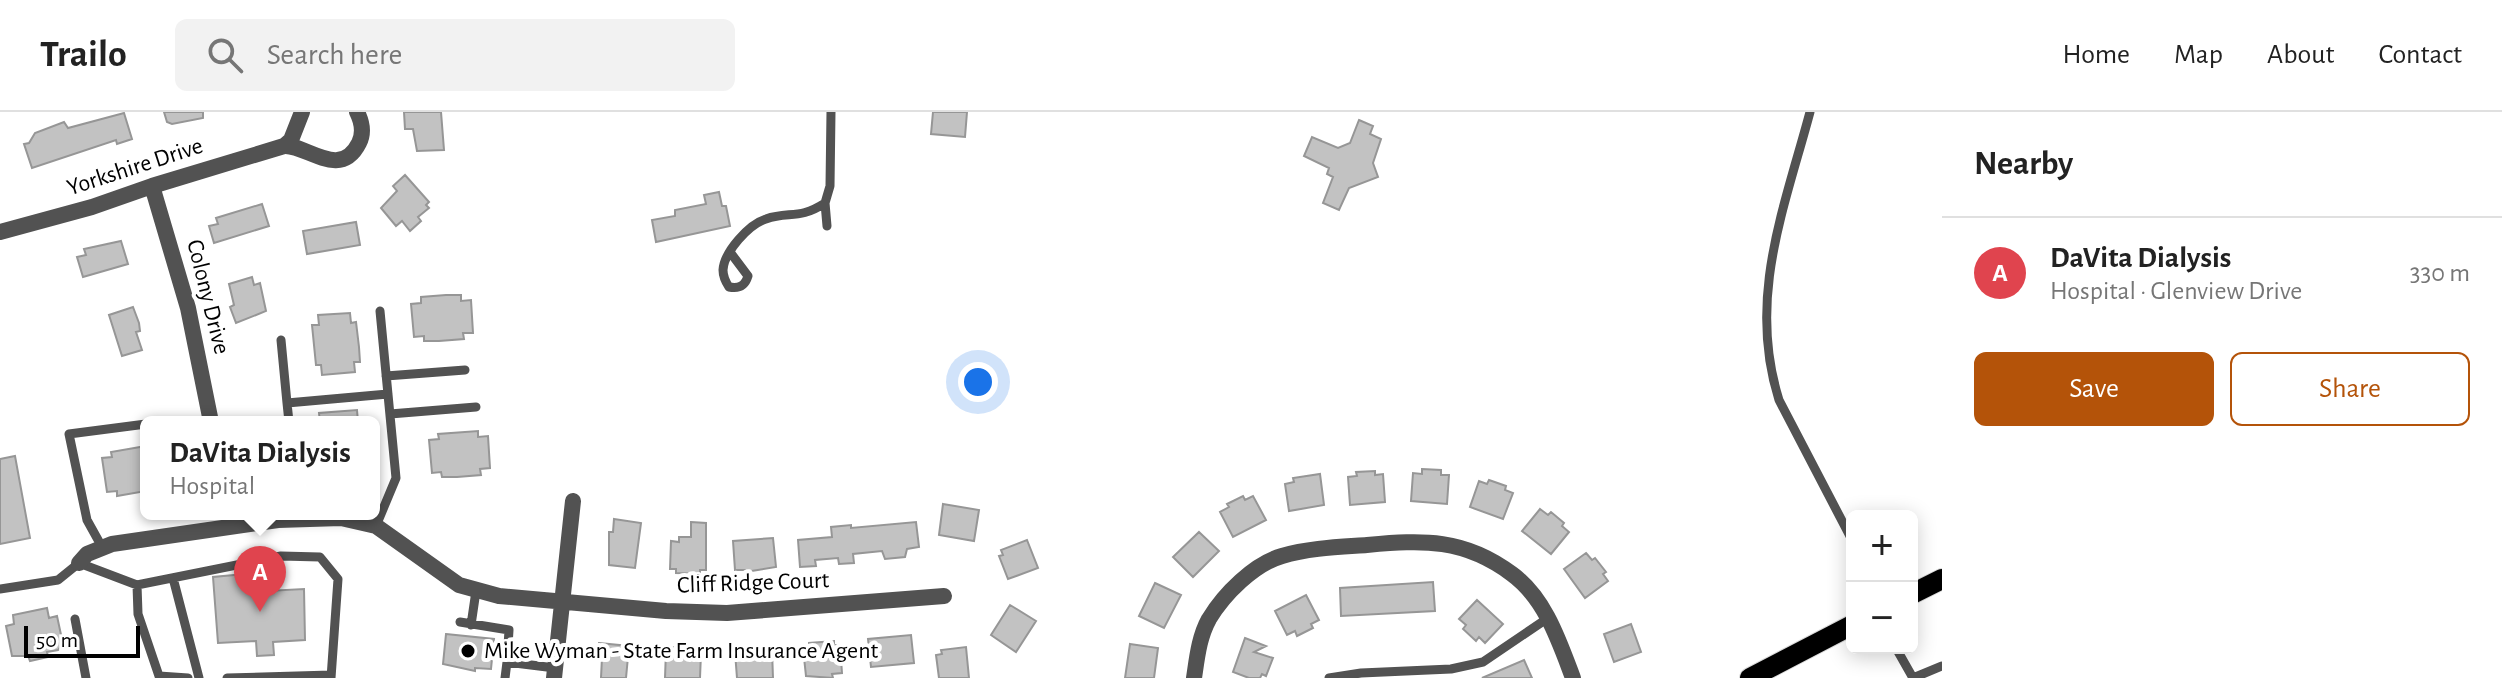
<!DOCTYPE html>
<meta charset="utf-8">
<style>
:root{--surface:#fff;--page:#f2f2f2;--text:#222;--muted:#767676;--line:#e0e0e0;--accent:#b45309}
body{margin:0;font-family:"Alegreya Sans",sans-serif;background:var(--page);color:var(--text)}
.controls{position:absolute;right:24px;bottom:24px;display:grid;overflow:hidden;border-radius:12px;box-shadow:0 4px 20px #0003}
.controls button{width:72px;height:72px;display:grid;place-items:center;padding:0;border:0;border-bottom:2px solid var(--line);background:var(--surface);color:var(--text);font:40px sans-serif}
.scale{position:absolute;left:24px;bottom:20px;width:116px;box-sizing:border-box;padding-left:8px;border:4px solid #000;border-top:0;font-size:22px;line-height:28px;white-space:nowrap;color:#000;-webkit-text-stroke:6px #fff;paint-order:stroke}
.you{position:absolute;left:978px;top:270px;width:28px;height:28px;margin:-20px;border:6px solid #fff;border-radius:50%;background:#1a73e8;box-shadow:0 0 0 12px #1a73e833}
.badge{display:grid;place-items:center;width:52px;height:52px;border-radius:50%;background:var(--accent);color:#fff;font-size:26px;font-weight:700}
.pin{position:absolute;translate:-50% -66px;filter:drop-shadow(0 2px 4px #0008)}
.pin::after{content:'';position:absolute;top:42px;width:28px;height:24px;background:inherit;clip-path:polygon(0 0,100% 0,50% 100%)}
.popup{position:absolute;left:140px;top:304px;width:240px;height:104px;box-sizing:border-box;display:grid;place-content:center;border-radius:12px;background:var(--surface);filter:drop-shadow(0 2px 6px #0005);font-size:26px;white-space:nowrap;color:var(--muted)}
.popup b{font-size:30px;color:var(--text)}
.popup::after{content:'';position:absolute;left:50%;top:100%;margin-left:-16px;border:16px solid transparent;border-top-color:var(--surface)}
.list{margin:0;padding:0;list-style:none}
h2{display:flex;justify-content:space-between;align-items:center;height:104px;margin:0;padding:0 32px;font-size:34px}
h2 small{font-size:26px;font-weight:400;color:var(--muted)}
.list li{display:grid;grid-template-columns:52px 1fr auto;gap:24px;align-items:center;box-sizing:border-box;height:112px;padding:0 32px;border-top:2px solid var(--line)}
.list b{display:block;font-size:30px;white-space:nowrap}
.list p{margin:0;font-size:26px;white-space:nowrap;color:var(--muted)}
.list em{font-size:26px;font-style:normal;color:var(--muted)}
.actions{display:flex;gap:16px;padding:24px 32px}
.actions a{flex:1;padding:18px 0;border:2px solid var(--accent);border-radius:12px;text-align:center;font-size:28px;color:var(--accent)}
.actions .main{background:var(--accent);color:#fff}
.icon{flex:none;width:44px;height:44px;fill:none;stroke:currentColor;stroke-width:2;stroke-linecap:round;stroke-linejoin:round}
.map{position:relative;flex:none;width:1942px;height:566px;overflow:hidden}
header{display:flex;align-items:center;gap:48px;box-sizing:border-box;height:112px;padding:0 40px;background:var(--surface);border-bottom:2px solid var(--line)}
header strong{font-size:38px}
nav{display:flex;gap:44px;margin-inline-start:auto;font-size:28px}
.search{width:560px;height:72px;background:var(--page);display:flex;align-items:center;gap:20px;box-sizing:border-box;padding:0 28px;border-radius:12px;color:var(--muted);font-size:30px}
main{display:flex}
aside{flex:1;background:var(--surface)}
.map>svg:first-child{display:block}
</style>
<header>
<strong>Trailo</strong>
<div class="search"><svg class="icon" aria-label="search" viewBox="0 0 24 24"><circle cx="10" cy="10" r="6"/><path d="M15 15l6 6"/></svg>Search here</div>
<nav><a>Home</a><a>Map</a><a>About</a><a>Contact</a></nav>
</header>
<main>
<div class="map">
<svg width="1942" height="566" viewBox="0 0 1942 566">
<rect width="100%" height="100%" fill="#fff"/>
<path fill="#c2c2c2" stroke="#969696" stroke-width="2" d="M 164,0 L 203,0 L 203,6 L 172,12 L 167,10 Z
M 404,0 L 441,0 L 444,38 L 417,39 L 413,17 L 405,17 Z
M 933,0 L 967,0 L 965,25 L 931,22 Z
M 124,1 L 132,27 L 117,32 L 116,28 L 32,56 L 24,32 L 29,31 L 35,21 L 64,10 L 68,16 Z
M 1359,8 L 1373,14 L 1370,22 L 1381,27 L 1373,51 L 1378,65 L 1349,76 L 1339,98 L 1323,91 L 1333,65 L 1327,62 L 1329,56 L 1304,44 L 1312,25 L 1338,36 L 1350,31 Z
M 405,63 L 429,90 L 426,93 L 429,96 L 418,105 L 421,109 L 410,119 L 402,109 L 396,114 L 381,96 L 397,79 L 393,74 Z
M 719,80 L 722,94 L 726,94 L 730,114 L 656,130 L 652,108 L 675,104 L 675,98 L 706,92 L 704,83 Z
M 262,92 L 269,114 L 214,131 L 209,114 L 218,112 L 216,106 Z
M 356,110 L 360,133 L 307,142 L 303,119 Z
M 121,129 L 128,152 L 83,165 L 77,145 L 86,143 L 84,137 Z
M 252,165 L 254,173 L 260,171 L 266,199 L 236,211 L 230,195 L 234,193 L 229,172 Z
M 446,183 L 461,183 L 461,189 L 471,188 L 473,221 L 463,221 L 464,227 L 439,229 L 424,229 L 424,224 L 414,225 L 411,192 L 421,191 L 421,185 Z
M 133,195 L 139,211 L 140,219 L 136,220 L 142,238 L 122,244 L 109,203 Z
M 350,201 L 351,211 L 356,210 L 359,235 L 360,250 L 354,250 L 355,260 L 322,263 L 321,253 L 316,253 L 312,213 L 319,213 L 318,203 Z
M 357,298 L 358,310 L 320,310 L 319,301 Z
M 478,319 L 478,325 L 488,324 L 490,356 L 480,357 L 481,363 L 457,365 L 442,365 L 441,360 L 432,361 L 429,328 L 439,327 L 438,322 Z
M 146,334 L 146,379 L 117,384 L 117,379 L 107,380 L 102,346 L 112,345 L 111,340 Z
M 15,344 L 30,426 L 0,432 L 0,347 Z
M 1422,357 L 1441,358 L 1441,363 L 1449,363 L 1447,392 L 1411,389 L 1413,361 L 1422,362 Z
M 1375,359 L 1375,363 L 1383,362 L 1385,390 L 1350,393 L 1348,365 L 1357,364 L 1356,360 Z
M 1320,362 L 1324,393 L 1289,399 L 1285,372 L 1294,370 L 1293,366 Z
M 1489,368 L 1506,374 L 1505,378 L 1513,381 L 1503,407 L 1470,395 L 1479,369 L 1487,372 Z
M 1243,384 L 1245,388 L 1253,384 L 1266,408 L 1233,425 L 1220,400 L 1229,395 L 1227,392 Z
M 943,392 L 979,398 L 974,429 L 939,423 Z
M 1540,397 L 1548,403 L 1551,400 L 1564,411 L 1562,414 L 1569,420 L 1551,442 L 1522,419 Z
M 614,407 L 641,411 L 635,456 L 609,453 L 609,420 L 613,420 Z
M 691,410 L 706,411 L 706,458 L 700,458 L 700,462 L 676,461 L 676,457 L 670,457 L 671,429 L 679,430 L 679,425 L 691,425 Z
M 916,410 L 919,435 L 907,437 L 905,445 L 885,447 L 882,439 L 853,442 L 854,451 L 839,452 L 838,446 L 815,448 L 816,454 L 800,455 L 798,428 L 832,425 L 831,415 L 851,413 L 851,416 Z
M 1199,420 L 1219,439 L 1193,465 L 1173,445 Z
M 773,426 L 776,455 L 745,460 L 745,458 L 735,458 L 733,429 Z
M 1027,428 L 1038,456 L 1008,467 L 999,444 L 1003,443 L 1001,438 Z
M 1586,441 L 1592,448 L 1595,446 L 1606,460 L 1603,462 L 1608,469 L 1585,486 L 1564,457 Z
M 266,460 L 267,479 L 304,477 L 305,528 L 273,530 L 274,543 L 257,544 L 256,529 L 218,531 L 213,465 Z
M 1433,470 L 1435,499 L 1341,504 L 1340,476 Z
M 1155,471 L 1181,483 L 1164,516 L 1139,504 Z
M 1306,483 L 1319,508 L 1311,512 L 1313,516 L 1297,524 L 1295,519 L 1287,523 L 1275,499 Z
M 1477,488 L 1503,512 L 1485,531 L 1479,525 L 1476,529 L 1463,517 L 1466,513 L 1459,507 Z
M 1010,493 L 1036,509 L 1016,540 L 991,523 Z
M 47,496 L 49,506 L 57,504 L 63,532 L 58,538 L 47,540 L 48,545 L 30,549 L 28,544 L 12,544 L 6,514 L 14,512 L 13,503 Z
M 1631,512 L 1641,540 L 1614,550 L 1604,522 Z
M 446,522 L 494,527 L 491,557 L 475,556 L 475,559 L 443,552 Z
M 911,523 L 914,551 L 871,555 L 868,527 Z
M 1245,526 L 1266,534 L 1254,540 L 1273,546 L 1266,564 L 1262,562 L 1260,566 L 1249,566 L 1233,560 Z
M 834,529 L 834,533 L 840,533 L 842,561 L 832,562 L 833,566 L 806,564 L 803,536 L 809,535 L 809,531 Z
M 599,531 L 629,534 L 626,566 L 601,566 L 602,545 L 598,545 Z
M 1130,532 L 1158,536 L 1154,566 L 1125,566 Z
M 671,535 L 696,536 L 696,541 L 701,541 L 700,566 L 665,566 L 666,538 L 671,538 Z
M 765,535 L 765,539 L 772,538 L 773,566 L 737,566 L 735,540 L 741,540 L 740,537 Z
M 966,535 L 969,566 L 939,566 L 936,543 L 942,542 L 941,538 Z
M 1524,548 L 1532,566 L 1482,566 Z"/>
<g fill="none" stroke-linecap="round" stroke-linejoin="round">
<g stroke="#dbdbdb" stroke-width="22">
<path id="primary" d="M 1912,482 L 1942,467
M 1750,566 L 1852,513"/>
</g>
<path stroke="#525252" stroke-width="9" d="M 1810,0 C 1784,97 1747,187 1779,288 L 1852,428
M 827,114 L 825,91 L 830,74 L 831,0
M 730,140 L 748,164 C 745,174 739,177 729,175 C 725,169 723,165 723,158 C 724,140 749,112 766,107 C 789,99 799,108 825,91
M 281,228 L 287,291 L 388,282
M 386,264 L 465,258
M 287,291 L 289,310
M 390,302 L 476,295
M 376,414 L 396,366 L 380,199
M 102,435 L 87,408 L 69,322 L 146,312
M 173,466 L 199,566
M 0,477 L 58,468 L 79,451 L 137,473
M 75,507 L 86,566
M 460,510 L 509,518 L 507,550
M 471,513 L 476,479
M 1896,536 L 1913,566 L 1942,554
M 188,566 L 159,564 L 138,502 L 137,473 L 281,444 L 320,445 L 338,467 L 331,566
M 227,566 L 331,563
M 505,566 L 507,550 L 555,556
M 1329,566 L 1361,561 L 1451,557 L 1483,550 L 1548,506"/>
<path stroke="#525252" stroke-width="16" d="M 284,34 L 291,28 L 302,0
M 152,74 L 188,196 L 211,310
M 0,120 L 92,95 L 152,74 L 284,34 C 306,32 340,69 359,31 C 364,21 362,10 357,0
M 79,451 L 87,442 L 112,432 L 278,408 L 341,406 L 376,414 L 459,473 L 499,484 L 666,499 L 727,501 L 944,484
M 554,566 L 573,389
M 1194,566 C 1197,546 1199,525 1209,507 C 1224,482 1254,452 1282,444 C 1309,436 1339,435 1367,433 C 1423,428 1464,426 1512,462 C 1545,486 1559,529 1573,566"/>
<use href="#primary" stroke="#000" stroke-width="20"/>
</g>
<circle fill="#000" stroke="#fff" stroke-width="3" cx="468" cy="539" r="8"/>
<g text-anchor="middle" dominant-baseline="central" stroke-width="8" stroke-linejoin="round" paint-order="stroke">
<g font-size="24" fill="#000" stroke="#fff">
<text transform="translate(135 55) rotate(-18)">Yorkshire Drive</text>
<text transform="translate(208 185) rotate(76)">Colony Drive</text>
<text transform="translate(753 471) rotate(-2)">Cliff Ridge Court</text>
</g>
<g font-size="24" fill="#000" stroke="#fff" text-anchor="start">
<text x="484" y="539">Mike Wyman - State Farm Insurance Agent</text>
</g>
</g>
</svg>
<div class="controls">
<button>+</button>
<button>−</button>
</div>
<div class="scale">50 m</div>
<div class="you"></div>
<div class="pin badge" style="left:260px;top:500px;background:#e0444e">A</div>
<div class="popup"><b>DaVita Dialysis</b>Hospital</div>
</div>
<aside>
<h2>Nearby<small></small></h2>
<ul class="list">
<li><span class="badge" style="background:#e0444e">A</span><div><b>DaVita Dialysis</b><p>Hospital · Glenview Drive</p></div><em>330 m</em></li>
</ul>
<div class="actions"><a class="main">Save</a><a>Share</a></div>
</aside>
</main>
